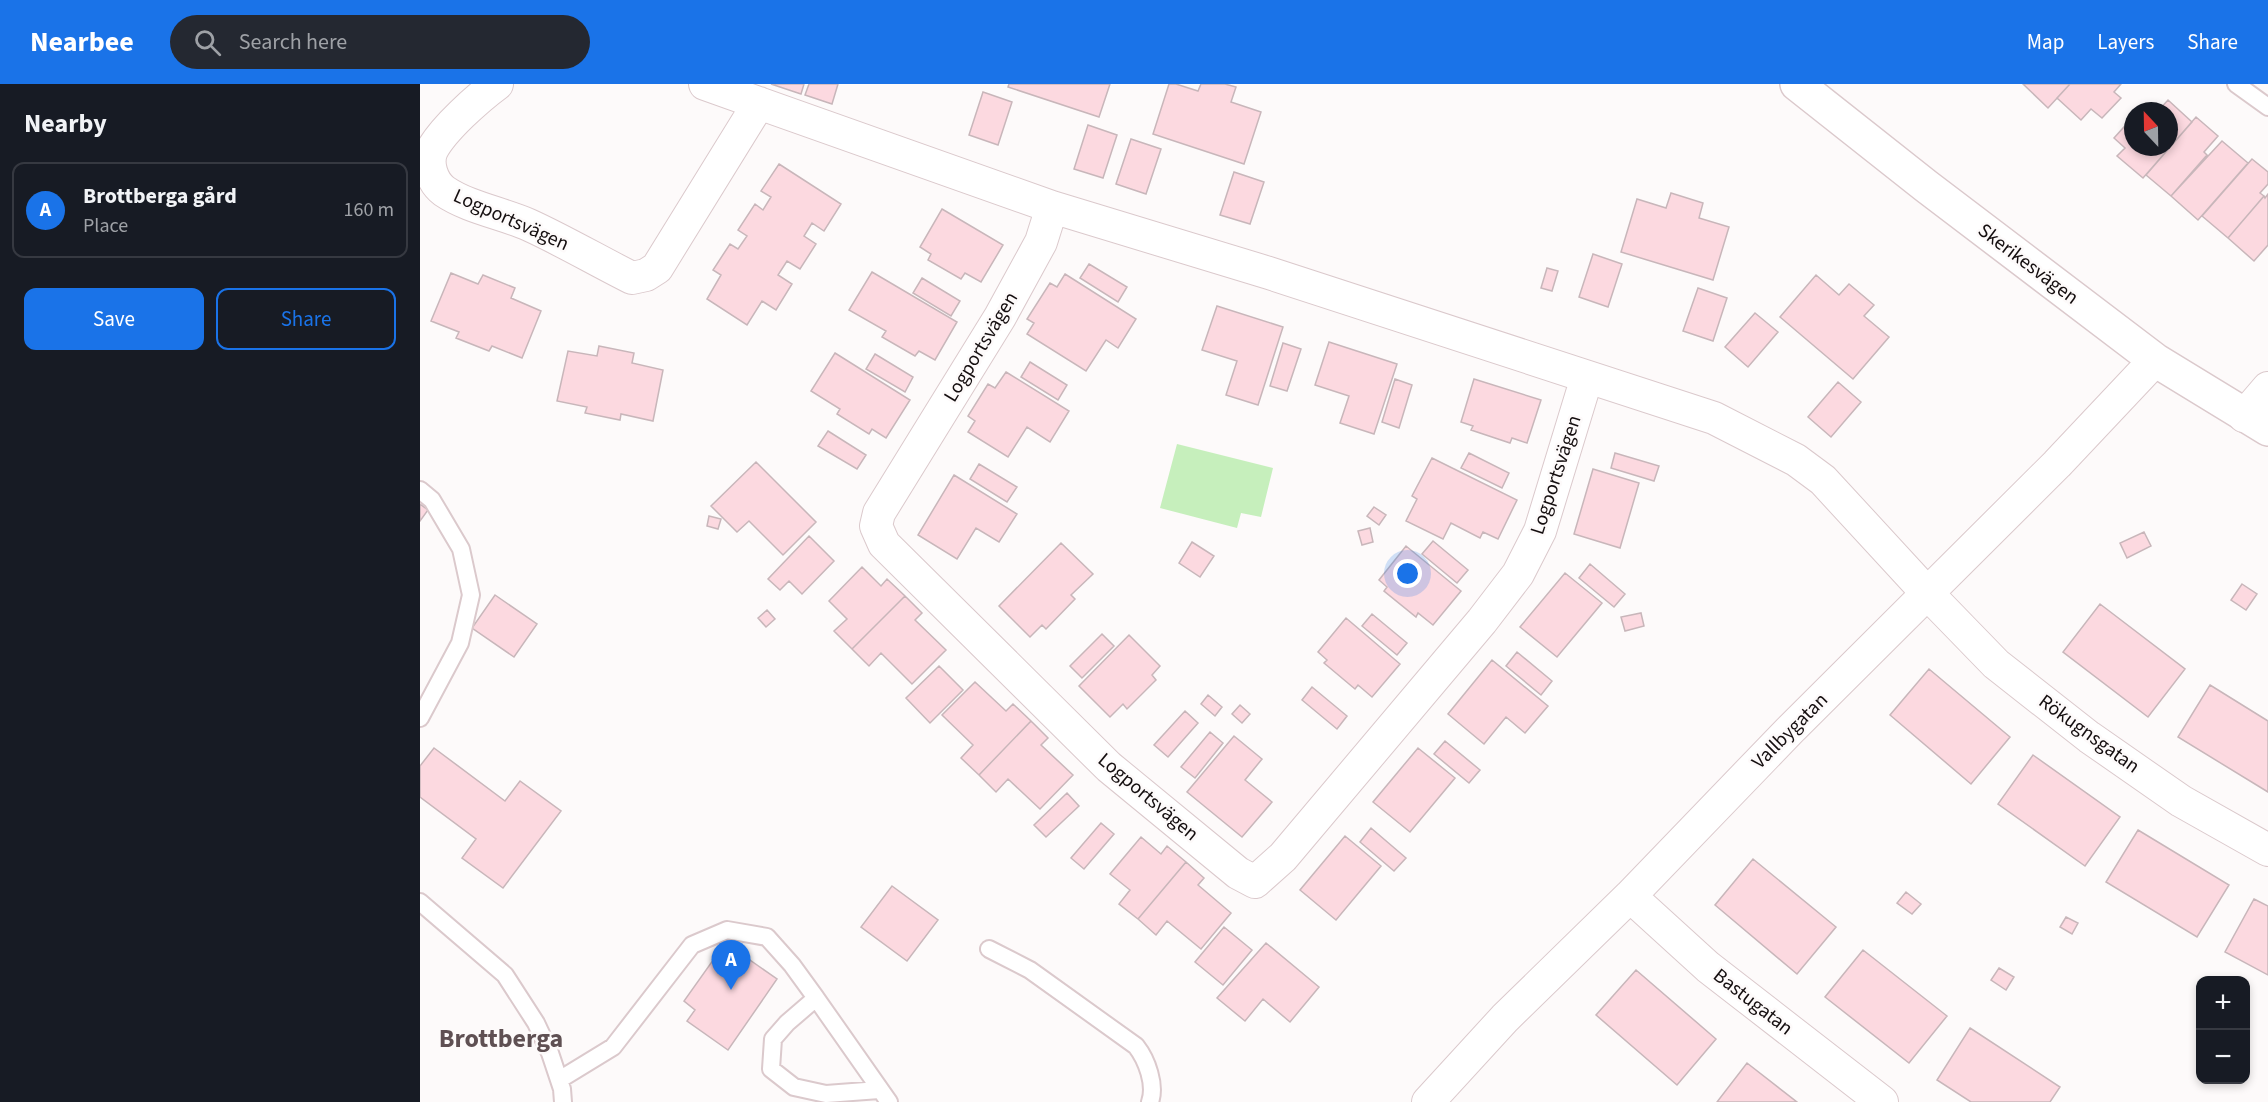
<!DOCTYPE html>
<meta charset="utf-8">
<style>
:root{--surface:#171b24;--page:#242831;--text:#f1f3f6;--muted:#9ea1a6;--line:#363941;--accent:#1a73e8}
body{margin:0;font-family:"Source Sans 3",sans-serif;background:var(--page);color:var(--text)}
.controls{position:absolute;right:18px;bottom:18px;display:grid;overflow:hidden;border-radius:12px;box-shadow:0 3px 9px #0003}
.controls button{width:54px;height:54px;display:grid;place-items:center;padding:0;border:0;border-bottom:2px solid var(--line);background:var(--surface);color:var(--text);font:30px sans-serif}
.compass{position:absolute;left:1704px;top:18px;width:54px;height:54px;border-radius:50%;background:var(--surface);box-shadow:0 3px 9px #0003;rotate:338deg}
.you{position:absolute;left:988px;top:490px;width:21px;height:21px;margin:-15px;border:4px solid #fff;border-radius:50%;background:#1a73e8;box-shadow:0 0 0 9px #1a73e833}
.badge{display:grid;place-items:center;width:39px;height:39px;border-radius:50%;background:var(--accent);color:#fff;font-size:20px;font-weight:700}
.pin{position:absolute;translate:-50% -50px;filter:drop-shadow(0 2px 3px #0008)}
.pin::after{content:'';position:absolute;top:32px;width:21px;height:18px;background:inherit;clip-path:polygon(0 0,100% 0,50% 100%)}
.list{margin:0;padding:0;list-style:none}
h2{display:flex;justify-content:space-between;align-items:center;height:78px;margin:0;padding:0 24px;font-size:26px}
h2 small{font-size:20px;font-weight:400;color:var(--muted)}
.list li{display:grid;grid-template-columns:39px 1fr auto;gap:18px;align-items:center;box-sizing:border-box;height:96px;margin:0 12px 12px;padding:0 12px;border:2px solid var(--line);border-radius:12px}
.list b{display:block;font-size:22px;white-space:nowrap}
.list p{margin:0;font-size:20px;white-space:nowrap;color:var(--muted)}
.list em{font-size:20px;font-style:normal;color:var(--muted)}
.actions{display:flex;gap:12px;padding:18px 24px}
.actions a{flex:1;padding:14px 0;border:2px solid var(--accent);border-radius:12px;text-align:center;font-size:21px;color:var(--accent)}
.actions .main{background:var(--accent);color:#fff}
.icon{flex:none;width:33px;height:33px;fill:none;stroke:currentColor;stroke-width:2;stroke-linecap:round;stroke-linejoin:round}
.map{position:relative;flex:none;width:1848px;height:1018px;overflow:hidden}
header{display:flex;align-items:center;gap:36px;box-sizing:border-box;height:84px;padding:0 30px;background:var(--accent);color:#fff}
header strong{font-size:28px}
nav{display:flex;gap:33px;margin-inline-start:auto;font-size:21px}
.search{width:420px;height:54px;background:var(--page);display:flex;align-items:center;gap:15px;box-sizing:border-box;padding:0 21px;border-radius:33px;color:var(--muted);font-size:22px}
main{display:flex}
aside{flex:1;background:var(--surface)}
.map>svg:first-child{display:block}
</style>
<header>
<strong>Nearbee</strong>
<div class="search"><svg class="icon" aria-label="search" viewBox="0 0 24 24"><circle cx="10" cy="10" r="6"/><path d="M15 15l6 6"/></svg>Search here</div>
<nav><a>Map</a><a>Layers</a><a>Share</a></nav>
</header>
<main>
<aside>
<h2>Nearby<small></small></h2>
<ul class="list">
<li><span class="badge">A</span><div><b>Brottberga gård</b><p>Place</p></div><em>160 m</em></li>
</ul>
<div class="actions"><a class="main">Save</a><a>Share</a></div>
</aside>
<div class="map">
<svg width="1848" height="1018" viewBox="0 0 1848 1018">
<rect width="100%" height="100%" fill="#fdfafa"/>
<path fill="#c6efbc" d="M 757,360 L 853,384 L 841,433 L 821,429 L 817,444 L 740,424 Z"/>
<path fill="#fcd9e0" stroke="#c8b6ba" stroke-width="1.5" d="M 351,0 L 384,0 L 381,10 Z
M 389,0 L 418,0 L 412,20 L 385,11 Z
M 589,0 L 690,0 L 679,33 L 588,3 Z
M 749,0 L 756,0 L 778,7 L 781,0 L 805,0 L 816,3 L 811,18 L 841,28 L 824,80 L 733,50 Z
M 1603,0 L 1650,0 L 1628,24 Z
M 1650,0 L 1701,0 L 1694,8 L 1701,14 L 1682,34 L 1671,25 L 1661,36 L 1637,14 Z
M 563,8 L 592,18 L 578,61 L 549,51 Z
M 1748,16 L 1772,38 L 1723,94 L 1697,72 L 1705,64 L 1694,54 L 1713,33 L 1713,63 L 1749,63 L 1749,27 L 1738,27 Z
M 1776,33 L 1798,52 L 1784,68 L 1787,71 L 1751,112 L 1726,91 Z
M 668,41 L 697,51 L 683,94 L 654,85 Z
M 711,55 L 741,65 L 726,110 L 696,100 Z
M 1802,57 L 1828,79 L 1778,136 L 1751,112 Z
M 1832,75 L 1848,88 L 1848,100 L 1840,109 L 1844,112 L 1808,154 L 1782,132 Z
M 359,80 L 421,120 L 404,147 L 392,139 L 384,152 L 396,160 L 380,185 L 367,177 L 358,191 L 372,200 L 356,226 L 342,217 L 327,241 L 287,215 L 301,191 L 293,186 L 310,160 L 318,165 L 327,152 L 318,146 L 335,120 L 343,126 L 351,113 L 341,107 Z
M 814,88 L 844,98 L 830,140 L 800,131 Z
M 1251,109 L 1283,119 L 1279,134 L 1309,143 L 1293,196 L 1201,168 L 1217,115 L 1246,124 Z
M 1848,110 L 1848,161 L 1834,177 L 1808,154 L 1844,112 L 1845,114 Z
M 522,125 L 583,161 L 561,198 L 545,189 L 541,195 L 508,176 L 511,170 L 500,163 Z
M 1173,170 L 1202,180 L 1188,223 L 1159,213 Z
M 669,180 L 707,203 L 698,218 L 660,194 Z
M 1127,184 L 1138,187 L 1132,207 L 1121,204 Z
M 452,188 L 537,238 L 515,276 L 499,267 L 495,272 L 462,253 L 466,247 L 429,226 Z
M 31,189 L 58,200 L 63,191 L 95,204 L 91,214 L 121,227 L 102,274 L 72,262 L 69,267 L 36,254 L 39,248 L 11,237 Z
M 645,190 L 716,235 L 698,264 L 686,256 L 666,287 L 607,250 L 614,239 L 607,235 L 630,199 L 637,203 Z
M 1396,191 L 1419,211 L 1429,200 L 1454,221 L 1444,232 L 1469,253 L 1433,295 L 1360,233 Z
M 502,194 L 540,217 L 531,232 L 493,209 Z
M 1278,204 L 1307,214 L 1293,257 L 1263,247 Z
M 797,222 L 863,243 L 838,321 L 806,311 L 817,277 L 782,266 Z
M 1335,229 L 1358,248 L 1328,283 L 1305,263 Z
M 909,258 L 977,280 L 954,350 L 920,339 L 929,312 L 895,301 Z
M 863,259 L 881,265 L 867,307 L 850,302 Z
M 179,262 L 214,269 L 212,279 L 243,286 L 233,337 L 201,330 L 200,336 L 165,329 L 167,323 L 137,317 L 148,267 L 177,272 Z
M 415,269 L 490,316 L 466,354 L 452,345 L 449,350 L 417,330 L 420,325 L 391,307 Z
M 455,270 L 493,293 L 485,308 L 446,285 Z
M 610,278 L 647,301 L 638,316 L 601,293 Z
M 586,288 L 649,327 L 630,358 L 607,343 L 588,373 L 548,348 L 555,337 L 548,332 L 568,300 L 575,304 Z
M 975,295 L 992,301 L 979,344 L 962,338 Z
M 1054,295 L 1121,316 L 1107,359 L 1092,354 L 1090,359 L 1051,346 L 1053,342 L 1041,338 Z
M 1418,298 L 1441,318 L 1411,353 L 1388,333 Z
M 408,347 L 446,371 L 437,385 L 398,362 Z
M 1049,369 L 1089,389 L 1082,404 L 1041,384 Z
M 1195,369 L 1239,382 L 1234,397 L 1191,384 Z
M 1012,374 L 1097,416 L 1078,455 L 1063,448 L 1060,454 L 1031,439 L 1023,455 L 986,437 L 997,415 L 992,412 Z
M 336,378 L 396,438 L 363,471 L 329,437 L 317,448 L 291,422 Z
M 559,380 L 597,403 L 587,418 L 550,395 Z
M 1173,385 L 1219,399 L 1200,464 L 1154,450 Z
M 534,391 L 597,430 L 579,458 L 556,444 L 537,475 L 498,451 Z
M 0,420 L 8,426 L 0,437 Z
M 954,423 L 966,431 L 959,441 L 947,432 Z
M 289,432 L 301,435 L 298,445 L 287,442 Z
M 950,444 L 953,458 L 942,461 L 938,447 Z
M 1724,448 L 1731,462 L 1707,474 L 1700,459 Z
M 389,452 L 414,477 L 382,510 L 369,497 L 360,506 L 348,495 Z
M 1013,457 L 1048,486 L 1037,499 L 1002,470 Z
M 772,458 L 794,472 L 780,493 L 759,479 Z
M 641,459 L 673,490 L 651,511 L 655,515 L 626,545 L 622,541 L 610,553 L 579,522 Z
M 986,462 L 1041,507 L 1013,541 L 998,529 L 996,533 L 964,507 L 967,503 L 959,496 Z
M 1170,480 L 1205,510 L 1194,523 L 1159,494 Z
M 442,483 L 461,502 L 467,495 L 485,512 L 432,565 L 414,547 L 427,535 L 409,517 Z
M 1145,489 L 1182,519 L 1137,573 L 1100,543 Z
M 1822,500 L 1837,510 L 1826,526 L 1811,516 Z
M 75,511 L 117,540 L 94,573 L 52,544 Z
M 485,512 L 502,529 L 495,536 L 526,566 L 492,600 L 461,569 L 449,582 L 432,565 Z
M 1680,520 L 1765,585 L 1728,633 L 1643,568 Z
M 347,526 L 355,535 L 346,543 L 338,534 Z
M 1221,529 L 1224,542 L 1205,547 L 1201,533 Z
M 952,530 L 987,559 L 977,571 L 942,542 Z
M 926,534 L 980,580 L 952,613 L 938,601 L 935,605 L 904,579 L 907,576 L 898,568 Z
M 682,550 L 694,562 L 662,594 L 650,582 Z
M 709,551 L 740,582 L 732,591 L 736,596 L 707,625 L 703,620 L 690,633 L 659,602 Z
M 1097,568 L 1132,597 L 1121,611 L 1086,582 Z
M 1072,576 L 1128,622 L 1105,649 L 1086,633 L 1064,660 L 1028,630 Z
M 519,582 L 543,606 L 510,639 L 486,614 Z
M 1509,585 L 1590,653 L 1551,700 L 1470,631 Z
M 555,598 L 586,627 L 593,620 L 611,637 L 559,691 L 541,674 L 553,661 L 522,631 Z
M 1790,601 L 1848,637 L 1848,708 L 1758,653 Z
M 892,603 L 927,632 L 917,645 L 882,616 Z
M 788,611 L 802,623 L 795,632 L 781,620 Z
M 820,621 L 830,630 L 822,639 L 812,630 Z
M 765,627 L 778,639 L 748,673 L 734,661 Z
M 611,637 L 628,654 L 621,661 L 653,691 L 620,725 L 588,695 L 576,708 L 559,691 Z
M 790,648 L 803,659 L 775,694 L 761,683 Z
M 814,652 L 842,675 L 825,696 L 852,718 L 822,753 L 767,708 Z
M 1025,657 L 1060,686 L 1049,699 L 1014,670 Z
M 14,664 L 85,717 L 100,697 L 141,727 L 83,804 L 42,774 L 56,755 L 0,713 L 0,682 Z
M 998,664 L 1035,694 L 990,748 L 953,718 Z
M 1613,671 L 1700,733 L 1665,782 L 1578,720 Z
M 647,709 L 659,722 L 626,753 L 614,741 Z
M 681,739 L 694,750 L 664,785 L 651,774 Z
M 951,744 L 986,774 L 974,787 L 940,758 Z
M 1718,746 L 1809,801 L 1777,853 L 1686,798 Z
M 925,752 L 961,782 L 916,836 L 880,806 Z
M 721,753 L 741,770 L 747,762 L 766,778 L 718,835 L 699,820 L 710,806 L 690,790 Z
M 1333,775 L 1416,843 L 1377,890 L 1295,821 Z
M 766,778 L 784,794 L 778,801 L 811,829 L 781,865 L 747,837 L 736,851 L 718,835 Z
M 472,802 L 518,836 L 487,877 L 441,843 Z
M 1486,808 L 1501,820 L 1492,830 L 1477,819 Z
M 1834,815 L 1848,822 L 1848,891 L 1805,868 Z
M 1646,833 L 1658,839 L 1652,850 L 1640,843 Z
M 804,843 L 832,866 L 803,901 L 775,878 Z
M 846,859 L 899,903 L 870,938 L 843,915 L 825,937 L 797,914 Z
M 1443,866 L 1527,932 L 1489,979 L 1405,913 Z
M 317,867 L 357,895 L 308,966 L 267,937 L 275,926 L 264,917 L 296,872 L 308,880 Z
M 1579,884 L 1594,893 L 1586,906 L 1571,896 Z
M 1216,886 L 1296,955 L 1257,1001 L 1176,931 Z
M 1550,944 L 1640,1003 L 1630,1018 L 1551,1018 L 1517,996 Z
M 1327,979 L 1377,1018 L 1297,1018 Z"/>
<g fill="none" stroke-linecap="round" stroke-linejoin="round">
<g stroke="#dbc9cc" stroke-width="20">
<path id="lane" d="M 1816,0 L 1848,23
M 0,406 L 12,416 L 41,465 L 51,511 L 40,559 L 0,634
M 0,818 L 85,891 L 116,939 L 130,969 L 142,1005 L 143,1018
M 569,865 L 610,886 L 716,962 C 727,976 736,1001 730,1018
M 139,996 L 193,963 L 272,861 L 307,846 L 347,853 L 372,881 L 396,914
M 459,1006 L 406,1010 L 374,1003 L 351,985 L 353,955 L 367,939 L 396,914 L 469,1018"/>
</g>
<g stroke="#dbc9cc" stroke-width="34">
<path id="street" d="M 77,0 C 58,14 23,45 12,66 C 6,79 12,98 24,107 C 49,124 82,129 109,141 C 144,157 178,177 212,194 L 226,191 L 237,184 L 339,19
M 285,0 L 632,123 L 849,189 L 1294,334 L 1376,376 L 1403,396 L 1508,510 L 1576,580 L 1669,653 L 1761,717 L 1848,766
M 632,123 L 621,158 L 580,233 L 459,429 L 456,442 L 464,460 L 689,683 L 818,789 L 835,798 L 863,773 L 1062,537 L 1098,490 L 1120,447 L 1167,293
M 1824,332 L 1848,304
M 1210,812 L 1288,883 L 1462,1018
M 1008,1018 L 1085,934 L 1210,812 L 1369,647 L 1637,380 L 1735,276"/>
</g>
<g stroke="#dbc9cc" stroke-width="36">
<path id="secondary" d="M 1377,0 L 1506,102 L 1735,276 L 1848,345"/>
</g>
<use href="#lane" stroke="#fff" stroke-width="16"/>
<use href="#street" stroke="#fff" stroke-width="32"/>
<use href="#secondary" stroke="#fff" stroke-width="33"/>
</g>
<g text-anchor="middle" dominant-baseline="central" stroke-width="5" stroke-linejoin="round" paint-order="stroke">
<g font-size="20" fill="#140e0f" stroke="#fdfafa">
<text transform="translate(91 136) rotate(24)">Logportsvägen</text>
<text transform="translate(1608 180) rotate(37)">Skerikesvägen</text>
<text transform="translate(561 263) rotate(-59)">Logportsvägen</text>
<text transform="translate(1136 391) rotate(-72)">Logportsvägen</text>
<text transform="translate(1370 647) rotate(-45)">Vallbygatan</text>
<text transform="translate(1669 650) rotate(36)">Rökugnsgatan</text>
<text transform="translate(728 713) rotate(40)">Logportsvägen</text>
<text transform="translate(1333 918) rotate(38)">Bastugatan</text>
</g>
<g font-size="26" font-weight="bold" fill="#5f5053" stroke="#fdfafa">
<text x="81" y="954">Brottberga</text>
</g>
</g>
</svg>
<div class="controls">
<button>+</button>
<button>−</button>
</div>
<svg class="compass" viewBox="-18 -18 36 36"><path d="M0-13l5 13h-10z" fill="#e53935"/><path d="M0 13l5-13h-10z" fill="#9ea1a6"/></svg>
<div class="you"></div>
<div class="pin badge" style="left:311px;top:906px">A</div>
</div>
</main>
